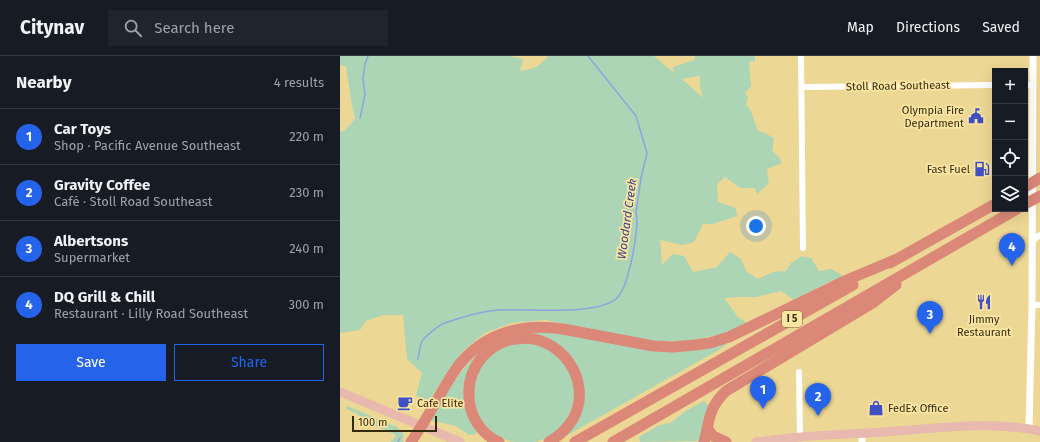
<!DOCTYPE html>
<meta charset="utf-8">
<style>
:root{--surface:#171b24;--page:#20242c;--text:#f1f3f6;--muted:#9ea1a6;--line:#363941;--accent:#2563eb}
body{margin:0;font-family:"Fira Sans",sans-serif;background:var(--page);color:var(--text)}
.controls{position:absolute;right:12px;top:12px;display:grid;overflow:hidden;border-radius:0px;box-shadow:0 4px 16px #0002}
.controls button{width:36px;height:36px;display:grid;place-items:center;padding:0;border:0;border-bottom:1px solid var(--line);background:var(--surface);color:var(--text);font:20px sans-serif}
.scale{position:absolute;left:12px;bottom:10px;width:85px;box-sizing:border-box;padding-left:4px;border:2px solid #332a0e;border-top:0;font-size:11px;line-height:14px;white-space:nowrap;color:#332a0e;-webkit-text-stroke:3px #fbe5a1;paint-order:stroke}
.you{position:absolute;left:416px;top:170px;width:14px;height:14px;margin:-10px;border:3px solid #fff;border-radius:50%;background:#1a73e8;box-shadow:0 0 0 6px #1a73e833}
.badge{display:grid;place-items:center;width:26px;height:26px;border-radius:50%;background:var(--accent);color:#fff;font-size:13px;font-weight:700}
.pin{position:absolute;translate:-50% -33px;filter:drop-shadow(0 1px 2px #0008)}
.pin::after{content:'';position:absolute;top:21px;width:14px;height:12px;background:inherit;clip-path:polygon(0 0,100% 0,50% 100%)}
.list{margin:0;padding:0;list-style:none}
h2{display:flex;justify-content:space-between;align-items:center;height:52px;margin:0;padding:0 16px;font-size:17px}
h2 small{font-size:13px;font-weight:400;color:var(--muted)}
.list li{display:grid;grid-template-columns:26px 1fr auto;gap:12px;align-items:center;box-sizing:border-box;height:56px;padding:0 16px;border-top:1px solid var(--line)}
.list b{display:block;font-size:15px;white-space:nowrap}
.list p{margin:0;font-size:13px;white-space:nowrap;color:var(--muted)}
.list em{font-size:13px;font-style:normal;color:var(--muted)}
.actions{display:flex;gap:8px;padding:12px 16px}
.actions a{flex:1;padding:9px 0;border:1px solid var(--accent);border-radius:0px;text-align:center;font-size:14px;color:var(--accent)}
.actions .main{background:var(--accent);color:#fff}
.icon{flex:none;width:22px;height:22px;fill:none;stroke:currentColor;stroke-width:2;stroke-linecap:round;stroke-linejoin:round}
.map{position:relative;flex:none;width:700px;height:386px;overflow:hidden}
header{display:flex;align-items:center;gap:24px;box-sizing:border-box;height:56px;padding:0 20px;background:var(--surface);border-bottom:1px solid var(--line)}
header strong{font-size:19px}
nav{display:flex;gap:22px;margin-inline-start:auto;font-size:14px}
.search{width:280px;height:36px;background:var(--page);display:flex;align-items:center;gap:10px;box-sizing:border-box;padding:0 14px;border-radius:0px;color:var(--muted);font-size:15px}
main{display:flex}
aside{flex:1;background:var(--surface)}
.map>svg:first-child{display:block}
</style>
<header>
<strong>Citynav</strong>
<div class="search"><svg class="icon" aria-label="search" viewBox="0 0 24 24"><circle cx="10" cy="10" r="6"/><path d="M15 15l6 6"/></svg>Search here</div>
<nav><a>Map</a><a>Directions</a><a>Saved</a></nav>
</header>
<main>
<aside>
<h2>Nearby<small>4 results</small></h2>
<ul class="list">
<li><span class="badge">1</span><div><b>Car Toys</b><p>Shop · Pacific Avenue Southeast</p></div><em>220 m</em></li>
<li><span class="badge">2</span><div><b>Gravity Coffee</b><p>Café · Stoll Road Southeast</p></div><em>230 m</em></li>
<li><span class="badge">3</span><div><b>Albertsons</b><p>Supermarket</p></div><em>240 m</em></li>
<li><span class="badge">4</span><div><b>DQ Grill &amp; Chill</b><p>Restaurant · Lilly Road Southeast</p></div><em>300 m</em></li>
</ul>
<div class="actions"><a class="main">Save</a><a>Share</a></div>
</aside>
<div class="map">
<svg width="700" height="386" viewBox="0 0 700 386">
<rect width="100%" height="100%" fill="#edd795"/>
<path fill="#abd5b5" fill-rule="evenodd" d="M 0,0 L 169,0 L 183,3 L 180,15 C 193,13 200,11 208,0 L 314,0 L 334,17 L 333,11 L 354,4 L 355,0 L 415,0 L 415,5 L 409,6 L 411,30 L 405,37 L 408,41 L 406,49 L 410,53 L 418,75 L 425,77 L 434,82 L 432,95 L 438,100 L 442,107 L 427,113 L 429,127 L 417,138 L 415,132 L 400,132 L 385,121 L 377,128 L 378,146 L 396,152 L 397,160 L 373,168 L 363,168 L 354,186 L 342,189 L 320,184 L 322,209 L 333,198 L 344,200 L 353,216 L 377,211 L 390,196 L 401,203 L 407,216 L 418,223 L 433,216 L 446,215 L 451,207 L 462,200 L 471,202 L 479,215 L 491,213 L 502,219 L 499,224 L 491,225 L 454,244 L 441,235 L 416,241 L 400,241 L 384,242 L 398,261 L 406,266 L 390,277 L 353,284 L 323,286 L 284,280 L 205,264 L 171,267 L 145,277 L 123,295 L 110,312 L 87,348 L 76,339 L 82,317 L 67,303 L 63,259 L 44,259 L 26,265 L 20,274 L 0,277 L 0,76 L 4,75 L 15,63 L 11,44 L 6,10 L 0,9 ZM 360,20 L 360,31 L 363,42 L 342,23 Z
M 195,274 L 302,291 L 387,287 L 387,288 L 377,295 L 215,386 L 235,366 L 237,312 L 188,279 Z
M134 337a50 50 0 1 1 100 0a50 50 0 1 1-100 0Z
M 142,294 L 130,313 L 137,373 L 136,378 L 129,379 L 116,370 L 90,364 L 91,361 C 106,337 120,313 142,294 Z
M 364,345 L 368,349 L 361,373 L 360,385 L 300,386 L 299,381 L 317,370 L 332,366 L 344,356 Z
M 7,350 L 57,371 L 63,377 L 64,381 L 63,383 L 60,381 L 57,385 L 60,382 L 64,384 L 63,386 L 51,386 L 56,379 L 27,366 L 27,363 L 17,359 L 18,358 L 6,353 Z"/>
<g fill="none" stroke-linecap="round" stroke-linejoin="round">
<path stroke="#91a2df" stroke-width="1.5" d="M 20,62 L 25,38 L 23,23 L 25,8 L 28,0
M 78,303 C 79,297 80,289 82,285 C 83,283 87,280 89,278 C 97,270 103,267 114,264 C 129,259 144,255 159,254 C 187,252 259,261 278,241 C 286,232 288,217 291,207 C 294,193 299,169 296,156 L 301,122 L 307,97 L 296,60 L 248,0
M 58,386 L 60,382"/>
<path stroke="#fff" stroke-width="6" d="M 461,0 L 463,192
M 685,29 L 693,29
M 462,31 L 655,29
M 692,185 L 700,179
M 692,249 L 700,249
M 459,316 L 460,381"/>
<path stroke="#fff" stroke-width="7" d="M 689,373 L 692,249 L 693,0
M 522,377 L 522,386"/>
<path stroke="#e9b8ae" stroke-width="9" d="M 0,336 L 120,386
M 416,386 C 431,384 446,382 461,381 C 492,378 524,378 555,375 C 603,372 652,365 700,375"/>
<path stroke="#db8878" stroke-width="11" d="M 685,131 L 700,122
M 685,148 L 700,140
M 550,207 L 655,148
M 367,372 L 373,380 L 386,386
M 71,386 C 79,374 87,362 94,349 C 102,336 109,322 118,310 C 145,276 183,267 223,273 L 313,290 L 333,291 L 355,289 L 370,287 L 389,281 L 507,224 L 557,203
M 159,386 C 141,378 129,359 129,340 C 128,324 134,310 144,299 C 153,290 164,284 176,283 C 220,276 254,325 233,363 C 227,373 219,380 209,386
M 235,386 L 513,229
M 273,386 L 677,153
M 364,386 C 370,364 368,352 386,335 L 534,246 L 556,229"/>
</g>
<defs>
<g id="civic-bare" transform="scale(1.2)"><path d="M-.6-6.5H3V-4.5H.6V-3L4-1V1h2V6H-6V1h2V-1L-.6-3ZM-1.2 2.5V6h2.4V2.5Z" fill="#404fc3" stroke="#fbe5a1" stroke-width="2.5" paint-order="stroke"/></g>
<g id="fuel-bare" transform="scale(1.2)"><path d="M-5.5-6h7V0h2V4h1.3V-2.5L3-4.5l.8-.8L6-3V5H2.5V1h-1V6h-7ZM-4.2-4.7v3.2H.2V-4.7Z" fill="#404fc3" stroke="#fbe5a1" stroke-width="2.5" paint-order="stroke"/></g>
<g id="restaurant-bare" transform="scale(1.2)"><path d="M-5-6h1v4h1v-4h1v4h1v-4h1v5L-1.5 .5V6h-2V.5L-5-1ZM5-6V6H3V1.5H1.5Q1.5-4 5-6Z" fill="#404fc3" stroke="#fbe5a1" stroke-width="2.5" paint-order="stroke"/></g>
<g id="cafe-bare" transform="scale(1.2)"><path d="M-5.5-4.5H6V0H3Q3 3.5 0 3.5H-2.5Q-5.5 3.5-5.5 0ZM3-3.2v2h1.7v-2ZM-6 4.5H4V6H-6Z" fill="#404fc3" stroke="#fbe5a1" stroke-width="2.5" paint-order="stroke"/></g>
<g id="shop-bare" transform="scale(1.2)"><path d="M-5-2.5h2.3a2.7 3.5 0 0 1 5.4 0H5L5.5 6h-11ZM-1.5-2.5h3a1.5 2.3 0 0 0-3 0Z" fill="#404fc3" stroke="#fbe5a1" stroke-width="2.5" paint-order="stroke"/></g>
</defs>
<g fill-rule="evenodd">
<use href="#civic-bare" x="636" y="60"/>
<use href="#fuel-bare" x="642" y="113"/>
<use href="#restaurant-bare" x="644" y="246"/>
<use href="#cafe-bare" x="65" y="347"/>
<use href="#shop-bare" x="536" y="352"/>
</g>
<g text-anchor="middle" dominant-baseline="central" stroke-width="3.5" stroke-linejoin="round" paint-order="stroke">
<rect fill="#fbe5a1" stroke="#6f623a" stroke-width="1" x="442" y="255" width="20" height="16" rx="3"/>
<g font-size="10" font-weight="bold" fill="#332a0e">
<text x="452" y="263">I 5</text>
</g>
<g font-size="11" fill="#332a0e" stroke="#fbe5a1">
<text transform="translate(558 30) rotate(-1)">Stoll Road Southeast</text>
</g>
<g font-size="11" fill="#332a0e" stroke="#fbe5a1" text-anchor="end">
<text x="624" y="54">Olympia Fire<tspan x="624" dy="13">Department</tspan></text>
<text x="630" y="113">Fast Fuel</text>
<text x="644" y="263" text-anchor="middle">Jimmy<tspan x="644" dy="13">Restaurant</tspan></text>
<text x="77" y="347" text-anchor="start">Cafe Elite</text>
<text x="548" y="352" text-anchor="start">FedEx Office</text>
</g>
<g font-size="12" font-style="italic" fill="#35428a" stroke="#fbe5a1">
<text transform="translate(287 163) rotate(-82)">Woodard Creek</text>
</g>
</g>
</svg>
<div class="controls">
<button>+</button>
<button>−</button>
<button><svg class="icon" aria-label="locate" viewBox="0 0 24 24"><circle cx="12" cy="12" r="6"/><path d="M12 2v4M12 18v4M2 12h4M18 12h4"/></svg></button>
<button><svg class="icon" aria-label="layers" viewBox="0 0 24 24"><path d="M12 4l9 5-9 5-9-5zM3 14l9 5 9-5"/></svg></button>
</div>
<div class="scale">100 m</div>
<div class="you"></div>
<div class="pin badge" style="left:423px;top:353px">1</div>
<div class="pin badge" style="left:478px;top:360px">2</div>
<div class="pin badge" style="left:590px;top:278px">3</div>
<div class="pin badge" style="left:672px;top:210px">4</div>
</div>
</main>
